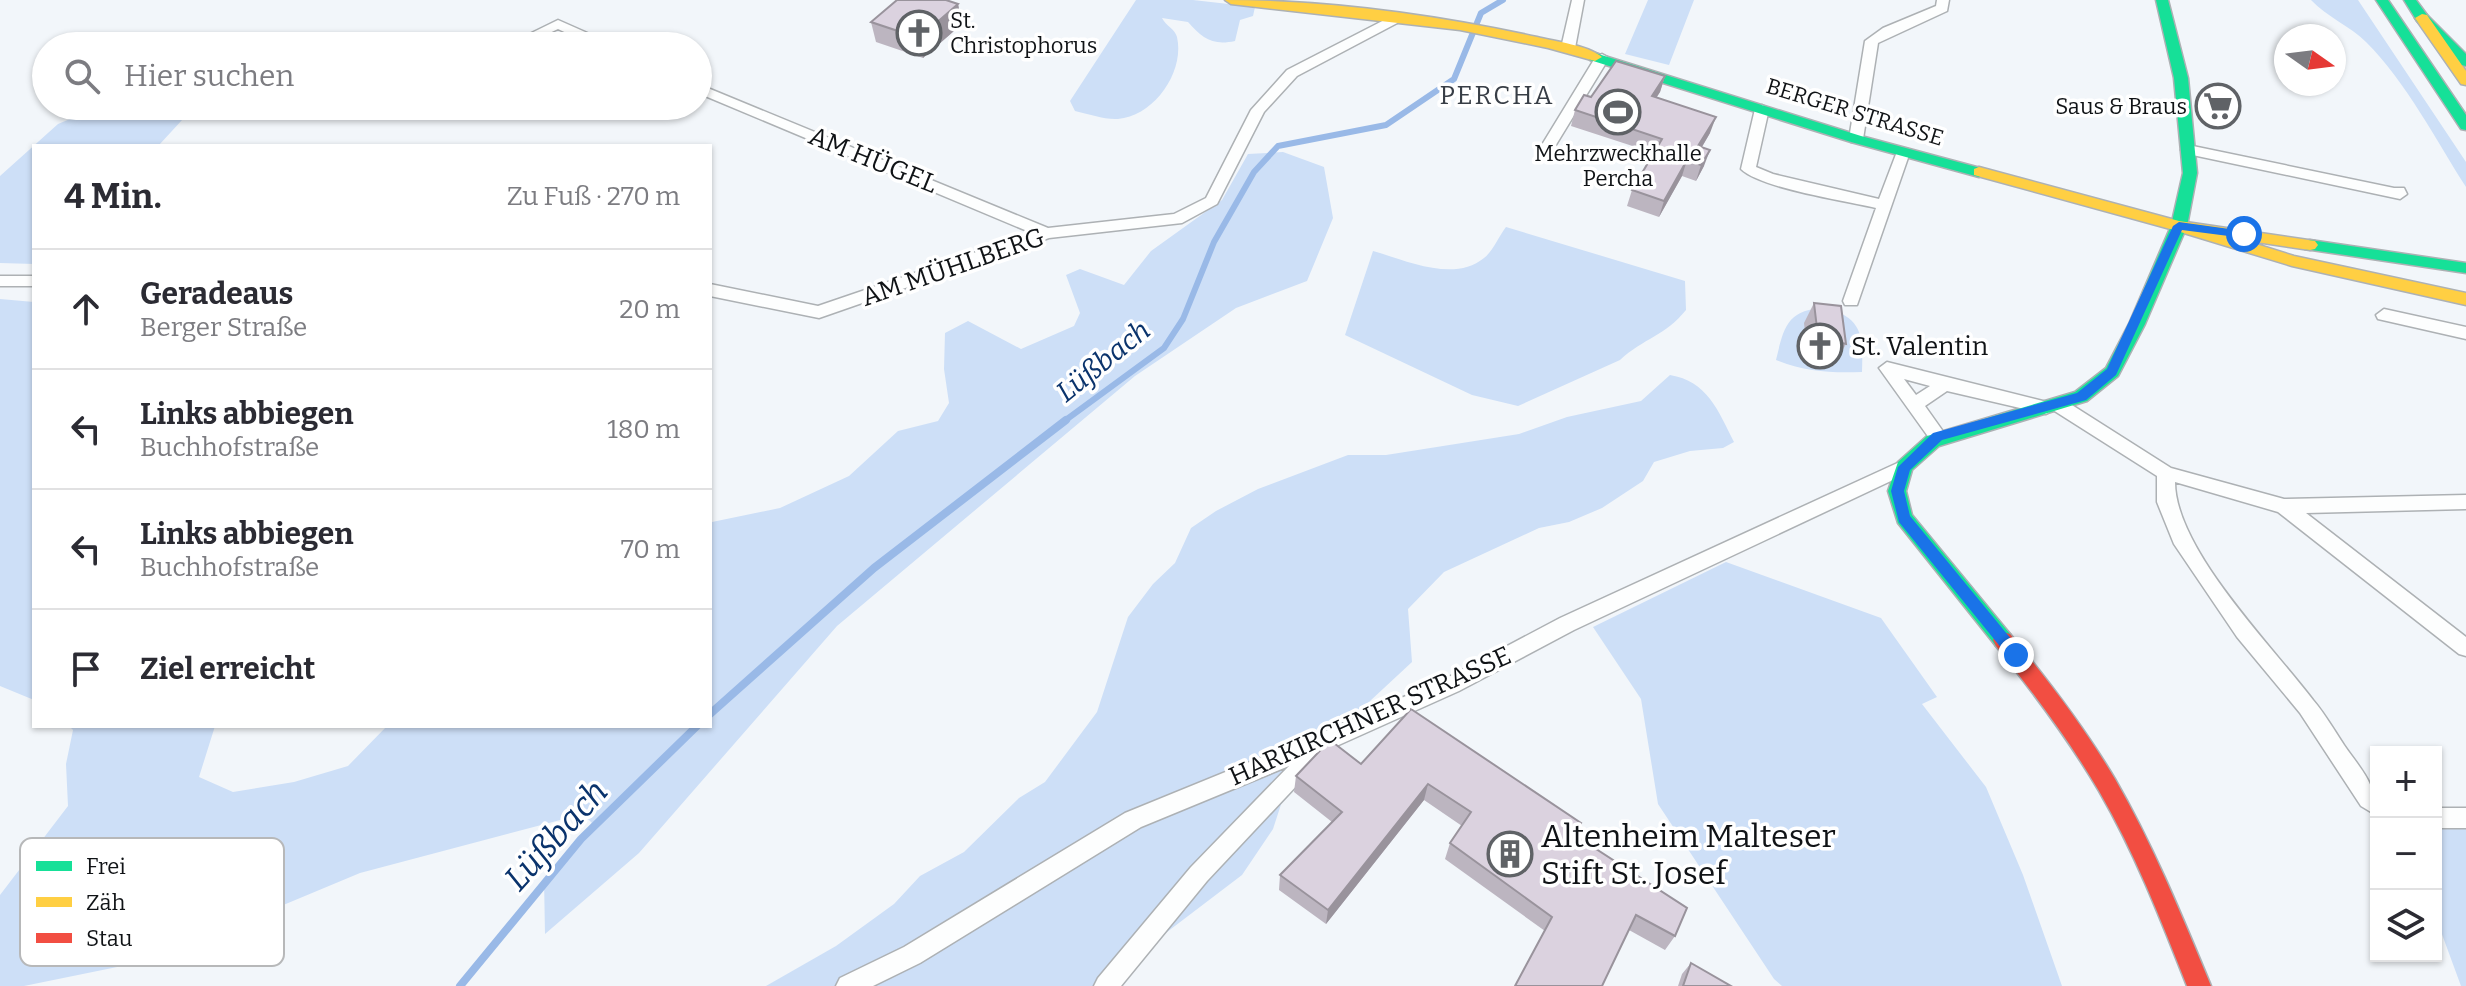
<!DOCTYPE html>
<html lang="de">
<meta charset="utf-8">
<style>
:root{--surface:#fff;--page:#f7f7f7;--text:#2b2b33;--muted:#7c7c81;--line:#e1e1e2}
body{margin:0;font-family:Bitter,serif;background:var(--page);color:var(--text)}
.controls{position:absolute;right:24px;bottom:24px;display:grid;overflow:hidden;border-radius:0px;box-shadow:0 2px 6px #0004}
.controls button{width:72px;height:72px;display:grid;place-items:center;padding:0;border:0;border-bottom:2px solid var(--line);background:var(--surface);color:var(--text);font:40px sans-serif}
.compass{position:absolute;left:2274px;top:24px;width:72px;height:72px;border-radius:50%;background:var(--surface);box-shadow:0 2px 6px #0004;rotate:104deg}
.stop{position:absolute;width:24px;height:24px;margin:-18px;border:6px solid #1a73e8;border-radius:50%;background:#fff}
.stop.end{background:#1a73e8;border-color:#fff;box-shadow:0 2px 8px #0008}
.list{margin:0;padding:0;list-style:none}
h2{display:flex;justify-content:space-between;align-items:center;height:104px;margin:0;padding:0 32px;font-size:34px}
h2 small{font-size:26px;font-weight:400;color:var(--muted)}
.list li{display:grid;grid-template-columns:52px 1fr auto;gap:24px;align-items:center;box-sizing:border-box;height:120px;padding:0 32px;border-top:2px solid var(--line)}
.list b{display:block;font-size:30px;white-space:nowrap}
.list p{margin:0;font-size:26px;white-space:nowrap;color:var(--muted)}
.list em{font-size:26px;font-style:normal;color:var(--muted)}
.icon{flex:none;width:44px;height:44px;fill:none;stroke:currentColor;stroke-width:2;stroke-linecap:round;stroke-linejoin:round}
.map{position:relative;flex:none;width:2466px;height:986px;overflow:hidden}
.search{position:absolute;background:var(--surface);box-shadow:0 2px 6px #0004;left:32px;top:32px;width:680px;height:88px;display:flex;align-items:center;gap:20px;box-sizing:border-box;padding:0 28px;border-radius:44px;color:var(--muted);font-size:30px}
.panel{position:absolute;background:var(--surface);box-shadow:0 2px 6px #0004;left:32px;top:144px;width:680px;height:584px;border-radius:0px}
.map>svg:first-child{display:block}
</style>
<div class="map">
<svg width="2466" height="986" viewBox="0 0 2466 986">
<rect width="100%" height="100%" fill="#f2f6fa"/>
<path fill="#cddff7" d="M 1136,0 L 1193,0 L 1255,7 L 1253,16 L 1240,20 L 1235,41 C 1212,46 1202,38 1188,22 L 1162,18 C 1166,26 1175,29 1177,37 C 1185,72 1154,116 1118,119 C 1105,120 1089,114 1075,111 L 1070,101 Z
M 1648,0 L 1694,0 L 1669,65 L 1625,54 Z
M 2311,0 L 2358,0 L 2466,162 L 2466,187 C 2435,139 2407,83 2366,42 C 2350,26 2327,17 2311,0 Z
M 101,106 L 195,106 L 159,145 L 189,146 L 34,146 L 34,264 L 0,263 L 0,176 L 58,124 Z
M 1283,152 L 1324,167 L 1333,218 L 1307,281 L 1236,308 L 1135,376 L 837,626 L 639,853 L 545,934 L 544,879 L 592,823 L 583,814 L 360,873 L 240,923 L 122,966 L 24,986 L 0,986 L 0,895 L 68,806 L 66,764 L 73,730 L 69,726 L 215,726 L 199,777 L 233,792 L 294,782 L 348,766 L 387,726 L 710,726 L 710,460 L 712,522 L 780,508 L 849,476 L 898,431 L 938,421 L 949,403 L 944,369 L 945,333 L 968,321 L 1021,349 L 1074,326 L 1080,313 L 1066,275 L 1080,269 L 1124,285 L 1151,251 L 1222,200 L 1248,154 Z
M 1506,227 L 1685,281 L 1686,310 C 1665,336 1644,338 1620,360 L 1518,406 L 1472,395 L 1345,335 L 1373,251 C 1405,260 1454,283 1484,258 C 1493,251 1499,236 1506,227 Z
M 0,299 L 34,302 L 34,700 L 0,686 Z
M 1826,308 C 1864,318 1863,338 1862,372 C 1831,373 1806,372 1776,360 C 1784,327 1787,309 1826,308 Z
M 1670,375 C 1707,381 1718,410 1734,442 L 1723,448 L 1690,451 L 1654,462 L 1643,481 L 1602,508 L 1569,522 L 1539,528 L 1444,572 L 1408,609 L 1412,662 L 1328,740 L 1288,783 L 1273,829 L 1242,875 L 1121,967 L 1106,986 L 766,986 L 836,946 L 894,904 L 920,876 L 964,852 L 1019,798 L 1045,782 L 1097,712 L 1128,617 L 1153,584 L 1175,563 L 1191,528 L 1216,511 L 1258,489 L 1348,455 L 1386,455 L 1519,434 L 1567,417 L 1641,401 Z
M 1726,562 L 1881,618 L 1937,697 L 1922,704 L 1986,787 L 2023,875 L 2062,986 L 1782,986 L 1774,979 L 1658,804 L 1641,699 L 1593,627 Z
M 2436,825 L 2466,825 L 2466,986 L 2461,986 L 2436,918 Z"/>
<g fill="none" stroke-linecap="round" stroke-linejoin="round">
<path stroke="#99b9e7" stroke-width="6" d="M 1063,422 L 1164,348 L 1183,319 L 1214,242 L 1254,172 L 1278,146 L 1386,125 L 1454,79 L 1481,13 L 1503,0"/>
<path stroke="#99b9e7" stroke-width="8" d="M 710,714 L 874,568 L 1066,420
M 460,986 L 581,839 L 697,726"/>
<g stroke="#adb1b4" stroke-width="3">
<path id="street" d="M 1572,0 L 1584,0 L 1575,48 L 1568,52 L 1561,48 Z
M 1937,0 L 1949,0 L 1947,11 L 1878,43 L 1863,139 L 1861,142 L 1851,142 L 1849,139 L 1865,41 L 1883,28 L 1936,6 Z
M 1396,14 L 1403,18 L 1401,21 L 1297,76 L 1264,112 L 1217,204 L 1182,223 L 1049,238 L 819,318 L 710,296 L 710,284 L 818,306 L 1032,233 L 698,93 L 698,84 L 1048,228 L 1174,214 L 1206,198 L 1251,110 L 1287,70 Z
M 558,20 L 610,43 L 612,46 L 594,46 L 558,29 L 522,46 L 509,44 Z
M 1602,54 L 1609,58 L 1554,148 L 1552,151 L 1542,151 L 1540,148 L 1595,58 Z
M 1762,105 L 1769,109 L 1756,167 L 1773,174 L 1879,199 L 1898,149 L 1908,149 L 1910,152 L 1857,305 L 1845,305 L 1843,301 L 1876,208 C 1846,201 1760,188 1741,169 L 1755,109 Z
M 2188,145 L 2394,188 L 2404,188 L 2407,194 L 2400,199 L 2183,153 L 2181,150 Z
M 0,276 L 34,276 L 34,286 L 0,286 Z
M 2384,309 L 2466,327 L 2466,339 L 2378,319 L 2376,315 Z
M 1887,362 L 2051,403 L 2058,399 L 2064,400 L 2171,468 L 2284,499 L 2466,495 L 2466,509 L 2306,513 L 2466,637 L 2466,656 L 2459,654 L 2278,512 L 2175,482 C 2175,549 2273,647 2313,700 C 2325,714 2334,730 2344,745 C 2362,771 2376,783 2376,815 L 2361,806 L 2300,713 L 2237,637 L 2174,544 L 2157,502 L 2157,476 L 2053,410 L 2046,414 L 1947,391 L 1925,406 L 1947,437 L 1944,442 L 1932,442 L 1879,368 ZM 1904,379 L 1930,386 L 1916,395 Z
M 1904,460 L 1910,462 L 1913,467 L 1910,472 L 1574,630 L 1459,691 L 1332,748 L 1207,881 L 1121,986 L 1094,986 L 1098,978 L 1191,867 L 1289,766 L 1141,827 L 920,963 L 873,986 L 836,986 L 840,978 L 904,947 L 1125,813 L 1321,733 L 1445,679 L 1560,618 Z
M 2436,808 L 2466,808 L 2466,828 L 2436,828 Z"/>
</g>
<g stroke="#adb1b4" stroke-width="3">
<path id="fast" d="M 2156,0 L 2168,0 L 2188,78 L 2197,173 L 2187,226 L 2145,324 L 2118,376 L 2087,401 L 1939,446 L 1912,470 L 1906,491 L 1912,515 L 2010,634 L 2013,640 L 2010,646 L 2003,648 L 1996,646 L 1898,523 L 1888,491 L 1898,462 L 1927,436 L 2075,392 L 2106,368 L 2129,324 L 2171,226 L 2183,173 L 2174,78 Z
M 2376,0 L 2388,0 L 2466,115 L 2466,130 L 2461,129 Z
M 2404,0 L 2416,0 L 2427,15 L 2466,54 L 2466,66 L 2461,65 L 2417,21 Z
M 1595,53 L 1861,136 L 1984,169 L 1986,172 L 1979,177 L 1851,142 L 1590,60 L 1588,57 Z
M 2310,240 L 2466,263 L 2466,273 L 2305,249 L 2302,245 L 2305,241 Z"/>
</g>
<g stroke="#adb1b4" stroke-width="3">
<path id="slow" d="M 1225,0 C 1329,0 1436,15 1537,37 C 1557,42 1587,45 1602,57 L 1595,61 L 1548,48 L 1460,30 L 1231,4 Z
M 2422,14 L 2427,15 L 2466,71 L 2466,85 L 2461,84 L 2415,18 Z
M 1979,167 L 2179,221 L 2315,241 L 2318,245 L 2315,249 L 2310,250 L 2243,240 L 2294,256 L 2466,293 L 2466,305 L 2292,266 L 2174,230 L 1974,175 L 1974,169 Z"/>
</g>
<g stroke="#adb1b4" stroke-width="3">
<path id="jam" d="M 2003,632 L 2010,634 C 2048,680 2084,727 2115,779 C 2153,845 2182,916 2211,986 L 2187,986 C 2161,920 2135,853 2099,791 C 2069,740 2033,692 1996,646 L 1993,640 L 1996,634 Z"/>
</g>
<use href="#street" fill="#fdfefe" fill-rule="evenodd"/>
<use href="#fast" fill="#16e098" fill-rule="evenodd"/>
<use href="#slow" fill="#ffcf43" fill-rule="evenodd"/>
<use href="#jam" fill="#f24e42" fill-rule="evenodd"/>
</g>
<path fill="#bcb5c0" d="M 958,4 L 962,24 L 923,58 L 876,42 L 871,22 Z
M 1665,76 L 1660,92 L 1656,98 L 1710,133 L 1702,147 L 1704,166 L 1696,181 L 1682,176 L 1659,217 L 1627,206 L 1632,190 L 1654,153 L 1571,126 L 1575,110 L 1591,97 Z
M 1814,303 L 1846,344 L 1835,364 L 1808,358 L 1804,323 Z
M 1411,709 L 1575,835 L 1675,936 L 1665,950 L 1629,930 L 1545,931 L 1445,859 L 1450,843 L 1462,826 L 1424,800 L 1326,924 L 1279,890 L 1280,875 L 1332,822 L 1294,792 L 1296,776 L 1361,764 Z
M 1691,963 L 1731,986 L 1678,986 L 1682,974 Z"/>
<path fill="#99939c" d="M 958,4 L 962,24 L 923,58 L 919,38 Z
M 1665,76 L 1660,92 L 1647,112 L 1652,96 Z
M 1716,117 L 1710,133 L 1693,162 L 1698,146 Z
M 1710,150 L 1704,166 L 1696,181 L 1701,165 Z
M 1687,160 L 1682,176 L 1659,217 L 1664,201 Z
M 1428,784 L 1424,800 L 1326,924 L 1328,910 Z"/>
<path fill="#dbd2df" stroke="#99939c" stroke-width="2" d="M 897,0 L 946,0 L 958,4 L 919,38 L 871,22 Z
M 1616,61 L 1665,76 L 1652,96 L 1716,117 L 1698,146 L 1710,150 L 1701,165 L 1687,160 L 1664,201 L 1632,190 L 1662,139 L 1575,110 L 1584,95 L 1591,97 Z
M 1814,303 L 1841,306 L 1846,344 L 1818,337 Z
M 1411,709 L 1581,823 L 1573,834 L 1687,908 L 1675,936 L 1636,915 L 1602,986 L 1515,986 L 1552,917 L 1450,843 L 1471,812 L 1428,784 L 1328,910 L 1280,875 L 1342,812 L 1296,776 L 1330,740 L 1361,764 Z
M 1691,963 L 1731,986 L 1683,986 Z"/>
<path fill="#1a73e8" d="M 2179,222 L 2244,231 L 2249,234 L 2244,238 L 2182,230 L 2116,375 L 2086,400 L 1942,440 L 1910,470 L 1904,491 L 1910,516 L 2021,651 L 2021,660 L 2011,660 L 1899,522 L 1891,491 L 1898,467 L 1933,433 L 2077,393 L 2107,369 L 2173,226 Z"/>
<defs>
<g id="church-ring" transform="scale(2.3)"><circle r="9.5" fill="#fff" stroke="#5f6266" stroke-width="1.5"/><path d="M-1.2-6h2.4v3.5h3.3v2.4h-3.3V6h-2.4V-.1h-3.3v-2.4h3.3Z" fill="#5f6266"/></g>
<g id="supermarket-ring" transform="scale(2.3)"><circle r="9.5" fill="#fff" stroke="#5f6266" stroke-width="1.5"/><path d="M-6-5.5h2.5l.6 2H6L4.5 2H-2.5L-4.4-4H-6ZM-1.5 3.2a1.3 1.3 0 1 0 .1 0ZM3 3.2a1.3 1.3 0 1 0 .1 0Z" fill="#5f6266"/></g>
<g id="stadium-ring" transform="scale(2.3)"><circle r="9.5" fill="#fff" stroke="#5f6266" stroke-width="1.5"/><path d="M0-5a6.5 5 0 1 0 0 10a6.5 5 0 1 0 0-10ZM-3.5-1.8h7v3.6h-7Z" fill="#5f6266"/></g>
<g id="building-ring" transform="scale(2.3)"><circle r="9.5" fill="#fff" stroke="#5f6266" stroke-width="1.5"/><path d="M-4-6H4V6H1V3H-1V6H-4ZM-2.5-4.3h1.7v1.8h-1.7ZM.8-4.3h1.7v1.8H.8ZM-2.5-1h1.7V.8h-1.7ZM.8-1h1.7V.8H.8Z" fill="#5f6266"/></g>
</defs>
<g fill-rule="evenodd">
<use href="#church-ring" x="919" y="33"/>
<use href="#supermarket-ring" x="2218" y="106"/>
<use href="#stadium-ring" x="1618" y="112"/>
<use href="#church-ring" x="1820" y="346"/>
<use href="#building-ring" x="1510" y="854"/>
</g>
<g text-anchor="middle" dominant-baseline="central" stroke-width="7" stroke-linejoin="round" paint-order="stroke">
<g font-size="22" fill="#101316" stroke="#fff" text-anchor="start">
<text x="950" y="20">St.<tspan x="950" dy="25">Christophorus</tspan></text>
<text x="2187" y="106" text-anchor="end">Saus &amp; Braus</text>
<text x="1618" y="153" text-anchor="middle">Mehrzweckhalle<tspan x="1618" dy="25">Percha</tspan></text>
</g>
<g font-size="22" fill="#101316" stroke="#fff">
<text transform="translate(1855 112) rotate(17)">BERGER STRASSE</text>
</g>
<g font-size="26" letter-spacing="2" fill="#383e46" stroke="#fff">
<text x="1497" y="95">PERCHA</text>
</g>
<g font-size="26" fill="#101316" stroke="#fff">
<text transform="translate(873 160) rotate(22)">AM HÜGEL</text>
<text transform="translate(953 267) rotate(-19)">AM MÜHLBERG</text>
<text transform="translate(1370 716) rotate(-24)">HARKIRCHNER STRASSE</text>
</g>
<g font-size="26" fill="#101316" stroke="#fff" text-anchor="start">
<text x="1851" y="346">St. Valentin</text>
</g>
<g font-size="28" font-style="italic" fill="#0a336c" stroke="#fff">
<text transform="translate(1103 361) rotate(-39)">Lüßbach</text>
</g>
<g font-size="32" fill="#101316" stroke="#fff" text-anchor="start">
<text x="1541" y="836">Altenheim Malteser<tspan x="1541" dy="37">Stift St. Josef</tspan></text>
</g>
<g font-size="34" font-style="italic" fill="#0a336c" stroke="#fff">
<text transform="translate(556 835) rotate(-48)">Lüßbach</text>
</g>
</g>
<rect x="20" y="838" width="264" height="128" rx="12" fill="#fff" stroke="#b7b8b9" stroke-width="2"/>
<rect x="36" y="861" width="36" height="10" fill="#16e098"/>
<rect x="36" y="897" width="36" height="10" fill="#ffcf43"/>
<rect x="36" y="933" width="36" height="10" fill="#f24e42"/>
<g font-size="22" fill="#101316">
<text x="86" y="874">Frei</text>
<text x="86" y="910">Zäh</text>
<text x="86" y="946">Stau</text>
</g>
</svg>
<div class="controls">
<button>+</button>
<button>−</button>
<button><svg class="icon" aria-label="layers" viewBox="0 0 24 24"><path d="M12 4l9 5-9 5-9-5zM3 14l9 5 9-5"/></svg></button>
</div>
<svg class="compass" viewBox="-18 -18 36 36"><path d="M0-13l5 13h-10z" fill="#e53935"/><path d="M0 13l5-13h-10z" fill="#7c7c81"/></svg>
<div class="stop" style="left:2244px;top:234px"></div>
<div class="stop end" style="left:2016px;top:655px"></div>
<div class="search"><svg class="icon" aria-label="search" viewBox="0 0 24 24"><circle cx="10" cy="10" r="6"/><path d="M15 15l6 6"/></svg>Hier suchen</div>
<section class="panel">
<h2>4 Min.<small>Zu Fuß · 270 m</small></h2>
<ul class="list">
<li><svg class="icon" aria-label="ahead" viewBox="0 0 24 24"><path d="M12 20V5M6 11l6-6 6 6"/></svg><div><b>Geradeaus</b><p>Berger Straße</p></div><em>20 m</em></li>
<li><svg class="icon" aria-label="left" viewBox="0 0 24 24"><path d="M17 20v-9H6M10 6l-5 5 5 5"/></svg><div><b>Links abbiegen</b><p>Buchhofstraße</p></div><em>180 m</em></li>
<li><svg class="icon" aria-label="left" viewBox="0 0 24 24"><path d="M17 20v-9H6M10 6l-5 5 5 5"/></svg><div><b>Links abbiegen</b><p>Buchhofstraße</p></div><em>70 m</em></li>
<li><svg class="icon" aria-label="arrive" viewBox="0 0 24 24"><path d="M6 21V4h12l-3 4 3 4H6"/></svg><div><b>Ziel erreicht</b></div></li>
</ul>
</section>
</div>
